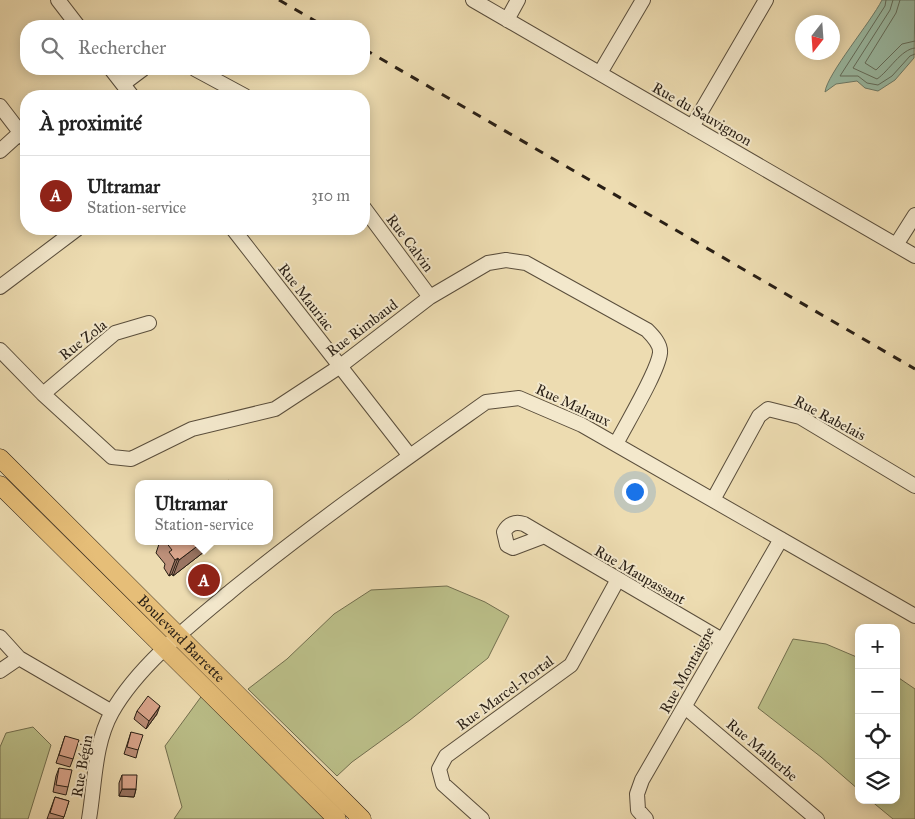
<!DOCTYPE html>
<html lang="fr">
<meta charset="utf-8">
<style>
:root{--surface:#fff;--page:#f6f6f6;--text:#222;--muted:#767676;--line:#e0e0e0;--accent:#8f2418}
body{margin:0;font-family:"IM FELL Great Primer",serif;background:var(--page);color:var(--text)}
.controls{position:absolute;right:15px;bottom:15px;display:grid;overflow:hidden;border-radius:10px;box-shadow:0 2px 12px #0003}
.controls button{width:45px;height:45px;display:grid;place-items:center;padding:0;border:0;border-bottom:1px solid var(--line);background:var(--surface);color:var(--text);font:25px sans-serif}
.compass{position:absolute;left:795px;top:15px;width:45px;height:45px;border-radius:50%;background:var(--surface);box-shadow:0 2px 12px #0003;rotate:197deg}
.you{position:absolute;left:634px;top:491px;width:18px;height:18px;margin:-12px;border:4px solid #fff;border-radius:50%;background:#1a73e8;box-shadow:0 0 0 8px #1a73e833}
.badge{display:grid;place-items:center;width:32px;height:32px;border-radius:50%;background:var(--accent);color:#fff;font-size:16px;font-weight:700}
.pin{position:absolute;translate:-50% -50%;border:2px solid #fff;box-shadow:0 1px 5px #0006}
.popup{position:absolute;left:135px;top:480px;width:138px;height:65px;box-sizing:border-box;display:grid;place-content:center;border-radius:10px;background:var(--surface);filter:drop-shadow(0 1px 4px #0005);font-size:16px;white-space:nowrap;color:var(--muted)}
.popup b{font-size:19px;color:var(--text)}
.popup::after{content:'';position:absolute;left:50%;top:100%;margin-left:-10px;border:10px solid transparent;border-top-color:var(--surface)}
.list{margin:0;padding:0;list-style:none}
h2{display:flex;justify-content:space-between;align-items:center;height:65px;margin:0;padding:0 20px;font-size:21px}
h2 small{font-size:16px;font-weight:400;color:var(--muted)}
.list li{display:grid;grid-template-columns:32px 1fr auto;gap:15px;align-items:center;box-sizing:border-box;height:80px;padding:0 20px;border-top:1px solid var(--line)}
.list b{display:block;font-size:19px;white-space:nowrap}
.list p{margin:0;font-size:16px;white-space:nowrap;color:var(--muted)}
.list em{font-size:16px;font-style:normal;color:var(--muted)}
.icon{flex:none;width:28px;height:28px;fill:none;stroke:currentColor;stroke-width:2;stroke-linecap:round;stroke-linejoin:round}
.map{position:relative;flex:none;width:915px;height:819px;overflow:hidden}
.search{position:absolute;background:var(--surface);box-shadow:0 2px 12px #0003;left:20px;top:20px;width:350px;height:55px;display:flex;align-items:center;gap:12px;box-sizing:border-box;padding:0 18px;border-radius:20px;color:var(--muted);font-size:19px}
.panel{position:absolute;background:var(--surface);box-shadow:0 2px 12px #0003;left:20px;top:90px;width:350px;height:145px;border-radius:20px}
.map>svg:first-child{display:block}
</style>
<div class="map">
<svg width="915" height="819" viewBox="0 0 915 819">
<rect width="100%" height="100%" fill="#eddcb1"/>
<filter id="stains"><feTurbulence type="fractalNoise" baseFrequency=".004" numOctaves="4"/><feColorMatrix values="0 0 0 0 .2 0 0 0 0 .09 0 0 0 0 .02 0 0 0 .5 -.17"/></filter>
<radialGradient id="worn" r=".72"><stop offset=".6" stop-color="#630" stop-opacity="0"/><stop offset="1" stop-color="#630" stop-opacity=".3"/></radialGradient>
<path fill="#bbbf89" stroke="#726f4f" d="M 447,586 L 485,602 L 509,616 L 488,658 L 410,720 L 352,762 L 337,776 L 248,689 L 287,659 L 334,614 L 371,590 Z
M 793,639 L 826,644 L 859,658 L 859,790 L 821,757 L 758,708 Z
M 896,676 L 915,689 L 915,819 L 893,819 L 870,800 L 896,800 Z
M 206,690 L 331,819 L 174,819 L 182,807 L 165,746 Z
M 33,727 L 51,745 L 28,819 L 0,819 L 0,747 L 6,733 Z"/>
<path fill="#9abca6" stroke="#6d7d6c" d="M 882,0 L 915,0 L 914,58 L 895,80 L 878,91 L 865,88 L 857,81 L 836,84 L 825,92 C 827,74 871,22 882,0 Z"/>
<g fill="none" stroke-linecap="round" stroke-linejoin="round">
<path stroke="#626e5e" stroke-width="1" d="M 886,0 L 885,6 L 840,76 L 858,76 L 867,83 L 878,85 L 892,76 L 910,56 L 915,54
M 893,0 L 890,10 L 853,68 L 877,79 C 889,71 901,49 915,48
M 900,0 L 896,13 L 865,63 L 876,70 L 902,44 L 915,41"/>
<g stroke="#5a4e3c" stroke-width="16">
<path id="minor" d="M 58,0 L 78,26
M 473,0 L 915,256
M 507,20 L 518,0
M 111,69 L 132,96
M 195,69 L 245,96
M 600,73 L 643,0
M 123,84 L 143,69
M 0,106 L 26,140
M 692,127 L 766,0
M 0,151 L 21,132
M 364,208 L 430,297
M 233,229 L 410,456
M 896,245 L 915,215
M 0,287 L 77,229
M 0,350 L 43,394 L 112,457 L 131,459 L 192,429 L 275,409 L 339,367 L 430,297 L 488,263 L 506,260 L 526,263 L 647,330 C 653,336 661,344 660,353 C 658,372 626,424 616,444
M 43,394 L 115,333 L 149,323
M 713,500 L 759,416 L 768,409 L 800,417 L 915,486
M 542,537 L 513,548 L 507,545 L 504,532 C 508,524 515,521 524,524 L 722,640
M 0,637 L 19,658 L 112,712
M 0,671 L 19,658
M 685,707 L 817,819
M 89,819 C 95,784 94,744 112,712 C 138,666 190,625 231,591 C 313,524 400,463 486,402 L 519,398 L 582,425 L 915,616
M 482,819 L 443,784 L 439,769 L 446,756 L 571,665 L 617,581
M 646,819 L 638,810 L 637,794 L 642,780 L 781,539"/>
</g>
<g stroke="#291f15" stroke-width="19">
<g id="major">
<path id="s1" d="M 0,458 L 362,819"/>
<path d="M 0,485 L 337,819"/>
</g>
</g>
<use href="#minor" stroke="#f3e8cc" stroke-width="14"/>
<use href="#major" stroke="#e6be78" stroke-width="18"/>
<path stroke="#291f15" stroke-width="3" stroke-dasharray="9 9" stroke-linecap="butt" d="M 279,0 L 324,26
M 364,49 L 915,369"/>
</g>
<path fill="#bd907a" stroke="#291f15" d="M 160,541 L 218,541 L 173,576 L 172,574 L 169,576 L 164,568 L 165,564 L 156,553 Z
M 199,573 L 217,573 L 215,577 L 204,586 L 197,577 Z
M 137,711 L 157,714 L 146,729 L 134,719 Z
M 131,732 L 138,750 L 136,758 L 124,754 Z
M 65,736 L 73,759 L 70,767 L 56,763 Z
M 59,768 L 68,787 L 66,795 L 53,792 L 56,776 Z
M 122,775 L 136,789 L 134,797 L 119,796 L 119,783 Z
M 55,797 L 69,801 L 63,819 L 47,819 Z"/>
<path fill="#9a7563" stroke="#291f15" d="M 204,541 L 218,541 L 173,576 L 179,560 Z
M 178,558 L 172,574 L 169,576 L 175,560 Z
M 217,573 L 215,577 L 204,586 L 206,582 Z
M 160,706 L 157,714 L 146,729 L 149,721 Z
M 122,789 L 136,789 L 134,797 L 119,796 Z"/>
<path fill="#dca78e" stroke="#291f15" d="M 229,480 L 231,484 L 224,484 Z
M 165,541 L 204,541 L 179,560 L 178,558 L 175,560 L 169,552 L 172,550 Z
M 210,565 L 217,573 L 206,582 L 199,573 Z
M 148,696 L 160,706 L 149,721 L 137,711 Z
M 131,732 L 143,735 L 138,750 L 127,747 Z
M 65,736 L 79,740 L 73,759 L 59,755 Z
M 59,768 L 72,770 L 68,787 L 56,785 Z
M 122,775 L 137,775 L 136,789 L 122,789 Z
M 55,797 L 69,801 L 64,817 L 50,813 Z"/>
<g text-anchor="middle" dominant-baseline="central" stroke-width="4" stroke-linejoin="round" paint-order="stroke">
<g font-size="15" fill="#291f15" stroke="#f3e8cc">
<text transform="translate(702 114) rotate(30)">Rue du Sauvignon</text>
<text transform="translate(410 243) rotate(53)">Rue Calvin</text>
<text transform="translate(306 297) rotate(52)">Rue Mauriac</text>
<text transform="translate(362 328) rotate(-37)">Rue Rimbaud</text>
<text transform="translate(83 340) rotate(-38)">Rue Zola</text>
<text transform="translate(573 405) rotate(25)">Rue Malraux</text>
<text transform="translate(830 418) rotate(28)">Rue Rabelais</text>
<text transform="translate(640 575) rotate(30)">Rue Maupassant</text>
<text stroke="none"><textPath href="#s1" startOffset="256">Boulevard Barrette</textPath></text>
<text transform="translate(687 670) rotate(-61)">Rue Montaigne</text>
<text transform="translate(505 693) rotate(-36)">Rue Marcel-Portal</text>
<text transform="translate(762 750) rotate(40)">Rue Malherbe</text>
<text transform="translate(82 766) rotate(-80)">Rue Bégin</text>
</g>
</g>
<rect width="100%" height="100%" filter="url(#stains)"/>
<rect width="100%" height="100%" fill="url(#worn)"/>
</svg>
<div class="controls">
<button>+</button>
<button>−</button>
<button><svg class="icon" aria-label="locate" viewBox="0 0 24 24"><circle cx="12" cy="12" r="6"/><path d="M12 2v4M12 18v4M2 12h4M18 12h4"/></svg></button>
<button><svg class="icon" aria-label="layers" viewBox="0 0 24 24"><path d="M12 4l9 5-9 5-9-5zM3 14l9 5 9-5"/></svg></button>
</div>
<svg class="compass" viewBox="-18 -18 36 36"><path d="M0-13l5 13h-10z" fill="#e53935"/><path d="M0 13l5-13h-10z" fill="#767676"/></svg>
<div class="you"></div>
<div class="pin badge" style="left:204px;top:580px">A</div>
<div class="popup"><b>Ultramar</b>Station-service</div>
<div class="search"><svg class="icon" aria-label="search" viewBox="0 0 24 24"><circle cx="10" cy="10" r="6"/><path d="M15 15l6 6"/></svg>Rechercher</div>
<section class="panel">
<h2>À proximité<small></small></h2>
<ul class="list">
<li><span class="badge">A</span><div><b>Ultramar</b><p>Station-service</p></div><em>310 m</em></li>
</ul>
</section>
</div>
